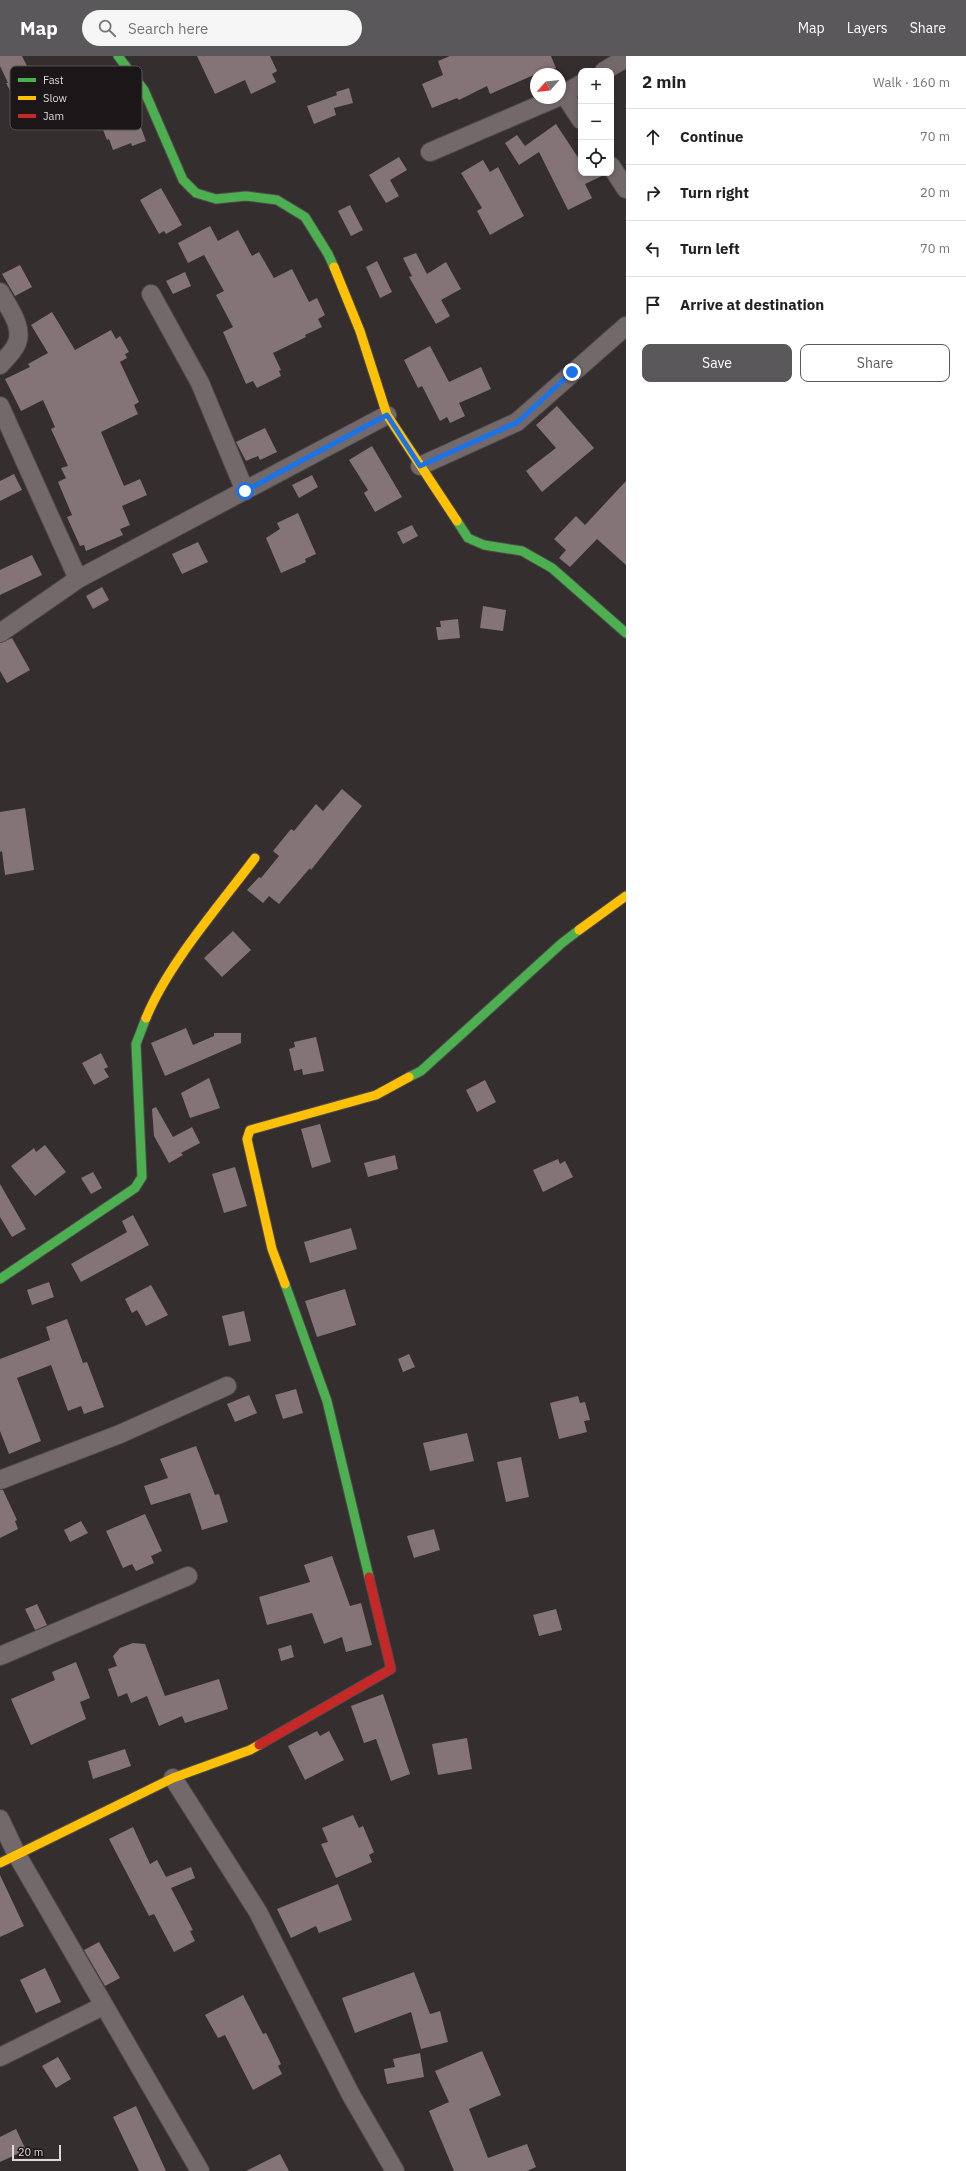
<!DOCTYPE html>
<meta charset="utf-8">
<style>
:root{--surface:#fff;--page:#f6f6f6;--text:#202124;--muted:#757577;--line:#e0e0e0;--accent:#5b585b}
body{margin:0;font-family:"IBM Plex Sans",sans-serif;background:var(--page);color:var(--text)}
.controls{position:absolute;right:12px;top:12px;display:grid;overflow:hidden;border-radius:8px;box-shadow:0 2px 6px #0003}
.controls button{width:36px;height:36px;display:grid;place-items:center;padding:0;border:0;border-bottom:1px solid var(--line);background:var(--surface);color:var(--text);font:20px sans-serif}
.compass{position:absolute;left:530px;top:12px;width:36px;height:36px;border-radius:50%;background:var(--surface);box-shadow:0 2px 6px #0003;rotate:242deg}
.scale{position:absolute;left:12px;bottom:10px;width:49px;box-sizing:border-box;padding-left:4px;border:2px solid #dfd8d9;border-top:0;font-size:11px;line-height:14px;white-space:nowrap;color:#dfd8d9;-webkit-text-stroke:3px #1b1617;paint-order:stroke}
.stop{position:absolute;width:12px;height:12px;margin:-9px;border:3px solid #1a73e8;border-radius:50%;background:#fff}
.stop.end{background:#1a73e8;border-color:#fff;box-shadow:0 1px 4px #0008}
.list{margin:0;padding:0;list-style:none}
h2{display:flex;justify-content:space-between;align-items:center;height:52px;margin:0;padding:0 16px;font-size:17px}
h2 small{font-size:13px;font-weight:400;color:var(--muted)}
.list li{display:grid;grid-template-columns:26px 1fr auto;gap:12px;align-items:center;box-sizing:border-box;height:56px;padding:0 16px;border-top:1px solid var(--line)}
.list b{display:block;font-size:15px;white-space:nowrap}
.list em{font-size:13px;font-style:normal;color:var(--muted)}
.actions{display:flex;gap:8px;padding:12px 16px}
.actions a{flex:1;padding:9px 0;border:1px solid var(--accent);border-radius:8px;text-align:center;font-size:14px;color:var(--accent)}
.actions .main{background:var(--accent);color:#fff}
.icon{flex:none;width:22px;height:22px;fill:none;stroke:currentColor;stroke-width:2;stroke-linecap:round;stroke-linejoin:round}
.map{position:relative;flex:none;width:626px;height:2115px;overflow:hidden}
header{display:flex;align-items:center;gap:24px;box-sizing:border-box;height:56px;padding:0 20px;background:var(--accent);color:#fff}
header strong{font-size:19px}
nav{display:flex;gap:22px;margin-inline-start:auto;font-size:14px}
.search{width:280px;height:36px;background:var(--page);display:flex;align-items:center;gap:10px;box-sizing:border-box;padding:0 14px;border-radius:22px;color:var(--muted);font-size:15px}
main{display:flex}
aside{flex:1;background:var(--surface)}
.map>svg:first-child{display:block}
</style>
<header>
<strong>Map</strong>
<div class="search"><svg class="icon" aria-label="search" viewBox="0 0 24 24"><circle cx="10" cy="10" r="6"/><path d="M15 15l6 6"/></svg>Search here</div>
<nav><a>Map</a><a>Layers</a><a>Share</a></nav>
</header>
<main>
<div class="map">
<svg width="626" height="2115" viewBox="0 0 626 2115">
<rect width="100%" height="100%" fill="#342e2f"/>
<path fill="#857477" d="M 0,0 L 22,0 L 27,10 L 19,14 L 35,43 L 47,37 L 54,49 L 26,64 L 6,27 L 8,27 L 0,10 Z
M 197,0 L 270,0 L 277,15 L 272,18 L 276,26 L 251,38 L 245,24 L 215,38 Z
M 450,0 L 551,0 L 556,12 L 549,15 L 550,18 L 536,18 L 490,38 L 487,30 L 459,44 L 457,42 L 432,52 L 422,28 L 443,19 L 438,5 Z
M 349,32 L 353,47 L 334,52 L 336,59 L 314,68 L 307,50 L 337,39 L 336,36 Z
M 105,36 L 114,64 L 135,56 L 146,85 L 132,90 L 131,87 L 113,94 L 109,83 L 107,84 L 90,41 Z
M 556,68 L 581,106 L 581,117 L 603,117 L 604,119 L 585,128 L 592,142 L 568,154 L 539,96 L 519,109 L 505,87 L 517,79 L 525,90 Z
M 399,101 L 407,114 L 390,124 L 399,140 L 386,147 L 369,119 Z
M 483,104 L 490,116 L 498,111 L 524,160 L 490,179 L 477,155 L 482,152 L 461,117 Z
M 161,132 L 182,169 L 166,178 L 164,175 L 159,178 L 140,144 Z
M 350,149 L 363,174 L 351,180 L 338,155 Z
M 210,170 L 218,185 L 238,174 L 252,200 L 259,196 L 274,222 L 292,213 L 309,246 L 317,242 L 325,259 L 318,263 L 322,271 L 305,279 L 306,281 L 273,297 L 281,314 L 279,315 L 281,320 L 257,332 L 253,325 L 246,328 L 223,276 L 233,271 L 216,239 L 224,235 L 204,199 L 188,207 L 178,187 Z
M 416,197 L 427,218 L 446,206 L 461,233 L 441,244 L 450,260 L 436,268 L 409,221 L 412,220 L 403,202 Z
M 377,205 L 392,236 L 380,242 L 366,211 Z
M 20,209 L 32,231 L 15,240 L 2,218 Z
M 185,216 L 191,230 L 173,238 L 166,225 Z
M 52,256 L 75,294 L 111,274 L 116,283 L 120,280 L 129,296 L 125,298 L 127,302 L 120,306 L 139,346 L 134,349 L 138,358 L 101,376 L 124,430 L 140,423 L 147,439 L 122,450 L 130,469 L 120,473 L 123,479 L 86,495 L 84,489 L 80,490 L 67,461 L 72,459 L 58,426 L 66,422 L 61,412 L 68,410 L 51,373 L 55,371 L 43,344 L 21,355 L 5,323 L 30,311 L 28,308 L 48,297 L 31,269 Z
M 430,290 L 449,326 L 481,311 L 491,333 L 459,347 L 465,360 L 450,367 L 447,361 L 440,365 L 422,330 L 418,332 L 404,304 Z
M 557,350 L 594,392 L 542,436 L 526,415 L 556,392 L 536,369 Z
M 265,372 L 277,396 L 260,404 L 258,400 L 246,405 L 236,386 Z
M 372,390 L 402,441 L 375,456 L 364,437 L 368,434 L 349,404 Z
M 14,418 L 22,434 L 0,445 L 0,425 Z
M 312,419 L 318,431 L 299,442 L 292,429 Z
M 626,425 L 626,509 L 597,483 L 570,511 L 559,502 L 566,494 L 554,483 L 576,460 L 585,469 Z
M 298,457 L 316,498 L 305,503 L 306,506 L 281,517 L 266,482 L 280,473 L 277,467 Z
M 412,469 L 418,480 L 403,488 L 397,476 Z
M 198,486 L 208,506 L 182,518 L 172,498 Z
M 32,499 L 42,519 L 0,539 L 0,514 Z
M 102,531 L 109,544 L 93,553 L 86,540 Z
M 483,550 L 506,554 L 503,575 L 480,572 Z
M 458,563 L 460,582 L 438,584 L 436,571 L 441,571 L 440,565 Z
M 12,582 L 30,614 L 7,627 L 0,615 L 0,587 Z
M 342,733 L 362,750 L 311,814 L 310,812 L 279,848 L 269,840 L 263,847 L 247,834 L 259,821 L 261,822 L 279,800 L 273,795 L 291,773 L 294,775 L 316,748 L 323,755 Z
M 25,752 L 34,814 L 5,819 L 2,795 L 0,796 L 0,756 Z
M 233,875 L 251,894 L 222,921 L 204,902 Z
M 186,972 L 193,989 L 214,980 L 214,977 L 241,977 L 241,987 L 165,1020 L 151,987 Z
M 316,981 L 324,1015 L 303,1019 L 302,1013 L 294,1015 L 289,993 L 295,991 L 294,986 Z
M 101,997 L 108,1011 L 104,1013 L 109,1021 L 94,1029 L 82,1007 Z
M 209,1022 L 220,1052 L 190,1062 L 181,1037 Z
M 485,1024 L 496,1046 L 477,1056 L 466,1034 Z
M 156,1051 L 173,1081 L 192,1071 L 200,1087 L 181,1097 L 183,1099 L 169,1107 L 154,1080 L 152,1053 Z
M 320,1068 L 331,1106 L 312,1112 L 301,1073 Z
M 45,1089 L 66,1116 L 35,1140 L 11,1110 L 34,1092 L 36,1096 Z
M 395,1099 L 398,1113 L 368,1121 L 364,1107 Z
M 558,1103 L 560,1108 L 565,1105 L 573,1121 L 543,1136 L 533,1114 Z
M 235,1111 L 247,1150 L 224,1157 L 212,1118 Z
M 93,1116 L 102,1132 L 91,1138 L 81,1122 Z
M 0,1128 L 26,1173 L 12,1181 L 0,1161 Z
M 133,1159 L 149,1189 L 81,1226 L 71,1208 L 127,1176 L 122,1165 Z
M 351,1172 L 357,1193 L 310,1207 L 304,1186 Z
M 49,1226 L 54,1241 L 32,1249 L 27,1234 Z
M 151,1229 L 168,1259 L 146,1270 L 137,1254 L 132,1257 L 125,1243 Z
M 345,1233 L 356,1269 L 317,1281 L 305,1245 Z
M 244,1255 L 251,1285 L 229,1290 L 222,1260 Z
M 67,1263 L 83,1307 L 87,1306 L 104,1351 L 84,1358 L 81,1350 L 68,1355 L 51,1309 L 17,1322 L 41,1385 L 9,1398 L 0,1375 L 0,1303 L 50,1284 L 46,1271 Z
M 409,1298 L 415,1311 L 403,1316 L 398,1303 Z
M 296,1333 L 303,1357 L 283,1363 L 275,1339 Z
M 249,1339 L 257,1357 L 235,1366 L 227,1348 Z
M 578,1340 L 580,1347 L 585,1346 L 590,1364 L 584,1365 L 587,1376 L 559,1383 L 550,1347 Z
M 467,1377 L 474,1405 L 430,1415 L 423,1387 Z
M 196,1390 L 215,1439 L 219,1438 L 228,1466 L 202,1474 L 190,1437 L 151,1449 L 144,1430 L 168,1422 L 160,1403 Z
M 521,1401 L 529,1441 L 506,1446 L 497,1406 Z
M 0,1434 L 3,1434 L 17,1464 L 15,1465 L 18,1473 L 0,1482 Z
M 145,1458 L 162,1495 L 151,1500 L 154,1507 L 136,1515 L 132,1508 L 123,1512 L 106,1475 Z
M 81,1465 L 88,1477 L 70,1486 L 64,1474 Z
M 434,1473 L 440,1494 L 414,1502 L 407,1480 Z
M 332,1500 L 350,1550 L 361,1547 L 372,1589 L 346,1596 L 342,1581 L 324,1588 L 312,1557 L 267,1569 L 259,1541 L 310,1526 L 304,1509 Z
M 37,1548 L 47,1569 L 35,1574 L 25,1553 Z
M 556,1553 L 562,1574 L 539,1580 L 533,1559 Z
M 133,1587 L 145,1588 L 165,1640 L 219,1623 L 228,1653 L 185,1667 L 182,1660 L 159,1670 L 147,1640 L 131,1647 L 127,1637 L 118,1641 L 108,1613 L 117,1610 L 113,1600 L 120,1592 Z
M 291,1589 L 294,1601 L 281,1605 L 278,1593 Z
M 76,1606 L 90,1642 L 80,1646 L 86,1663 L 31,1689 L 11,1643 L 55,1624 L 52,1616 Z
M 383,1638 L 410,1718 L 391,1725 L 376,1683 L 364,1687 L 351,1650 Z
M 317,1675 L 320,1680 L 329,1675 L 344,1704 L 305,1724 L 288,1690 Z
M 467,1682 L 472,1713 L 438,1719 L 432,1688 Z
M 125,1693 L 131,1710 L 93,1723 L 88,1705 Z
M 353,1759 L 359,1772 L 363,1770 L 374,1796 L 369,1799 L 372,1806 L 336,1822 L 321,1788 L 328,1786 L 322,1772 Z
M 133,1771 L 150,1808 L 157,1804 L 166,1821 L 191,1811 L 195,1822 L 171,1832 L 193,1874 L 190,1875 L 195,1885 L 174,1896 L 154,1858 L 149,1860 L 109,1783 Z
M 0,1819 L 24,1870 L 0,1881 Z
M 338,1828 L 352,1864 L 319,1877 L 316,1870 L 291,1882 L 277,1853 Z
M 99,1886 L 120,1922 L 105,1930 L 84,1894 Z
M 45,1912 L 61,1946 L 36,1957 L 20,1924 Z
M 414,1916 L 430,1958 L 440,1955 L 448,1986 L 421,1993 L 411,1956 L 355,1977 L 342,1942 Z
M 243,1939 L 263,1978 L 266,1977 L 272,1989 L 281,2008 L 278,2010 L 282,2018 L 253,2034 L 225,1979 L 218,1982 L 205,1959 Z
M 482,1995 L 501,2039 L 469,2053 L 488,2102 L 527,2088 L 536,2111 L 527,2115 L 454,2115 L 429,2055 L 449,2046 L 435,2015 Z
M 420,1997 L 424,2021 L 387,2028 L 384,2013 L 395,2011 L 393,2003 Z
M 58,2001 L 71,2023 L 56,2032 L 42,2010 Z
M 136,2050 L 166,2115 L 139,2115 L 113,2061 Z
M 16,2073 L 26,2094 L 0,2106 L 0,2081 Z
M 280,2098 L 289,2115 L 246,2115 Z"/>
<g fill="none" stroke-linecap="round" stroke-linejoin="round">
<g stroke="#4f4a4b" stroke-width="20">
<path id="street" d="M 604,15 L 626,2
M 564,38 L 581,64
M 560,40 L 581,28
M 430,96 L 556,42
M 611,110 L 626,133
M 0,236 C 8,251 25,272 16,289 C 13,296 5,303 0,309
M 151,238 L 200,327 L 245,435
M 0,350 L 78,523
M 420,410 L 517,366 L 626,270
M 0,577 L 78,523 L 387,359
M 0,1424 L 120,1378 L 227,1330
M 0,1600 L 188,1520
M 173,1722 L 258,1856 L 351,2039 L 395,2115
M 0,1763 L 17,1799 L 200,2115
M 0,2001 L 103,1950"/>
</g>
<g stroke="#4f4a4b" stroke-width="11">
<path id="fast" d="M 118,0 L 144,34 L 183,124 L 196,137 L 216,143 L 246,140 L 277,144 L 305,161 L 328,198 L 334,211
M 457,465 L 468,482 L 484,489 L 522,495 L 552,512 L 626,577
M 409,1021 L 421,1015 L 562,887 L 579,874
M 0,1223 L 135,1132 L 142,1121 L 136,988 L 146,962
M 285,1228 L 327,1345 L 369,1521"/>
</g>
<g stroke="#4f4a4b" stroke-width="11">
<path id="slow" d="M 334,211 L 360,275 L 387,359 L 457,465
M 579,874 L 626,840
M 146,962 C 168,908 219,850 255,802
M 285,1228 L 272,1193 L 247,1083 L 250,1074 L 376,1039 L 409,1021
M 0,1807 L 173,1722 L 250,1694 L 259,1689"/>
</g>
<g stroke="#4f4a4b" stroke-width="11">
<path id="jam" d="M 259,1689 L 391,1613 L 369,1521"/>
</g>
<use href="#street" stroke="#73696a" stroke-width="18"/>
<use href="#fast" stroke="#4caf50" stroke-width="9"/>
<use href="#slow" stroke="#ffc107" stroke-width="9"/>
<use href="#jam" stroke="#c62828" stroke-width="9"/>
</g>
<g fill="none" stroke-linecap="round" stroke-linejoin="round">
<path stroke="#1a73e8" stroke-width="5" d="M 245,435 L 387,359 L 420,410 L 518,366 L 572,316"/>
</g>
<rect x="10" y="10" width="132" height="64" rx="6" fill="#1b1617" stroke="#565051" stroke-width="1"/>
<rect x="18" y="22" width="18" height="4" fill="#4caf50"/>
<rect x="18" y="40" width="18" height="4" fill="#ffc107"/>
<rect x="18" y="58" width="18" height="4" fill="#c62828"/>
<g font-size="11" fill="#dfd8d9">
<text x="43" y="28">Fast</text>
<text x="43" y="46">Slow</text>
<text x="43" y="64">Jam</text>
</g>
</svg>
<div class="controls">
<button>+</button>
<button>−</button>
<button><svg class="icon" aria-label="locate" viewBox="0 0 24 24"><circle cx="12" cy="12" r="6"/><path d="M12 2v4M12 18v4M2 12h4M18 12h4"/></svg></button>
</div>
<svg class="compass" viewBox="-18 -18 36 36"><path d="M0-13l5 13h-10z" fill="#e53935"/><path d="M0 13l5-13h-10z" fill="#757577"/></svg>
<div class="scale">20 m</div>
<div class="stop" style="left:245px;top:435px"></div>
<div class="stop end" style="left:572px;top:316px"></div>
</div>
<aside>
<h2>2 min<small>Walk · 160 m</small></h2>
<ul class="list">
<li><svg class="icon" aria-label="ahead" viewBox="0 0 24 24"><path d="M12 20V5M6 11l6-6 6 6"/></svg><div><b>Continue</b></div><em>70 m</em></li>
<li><svg class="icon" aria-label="right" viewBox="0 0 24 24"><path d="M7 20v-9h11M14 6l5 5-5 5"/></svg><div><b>Turn right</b></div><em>20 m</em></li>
<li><svg class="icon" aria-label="left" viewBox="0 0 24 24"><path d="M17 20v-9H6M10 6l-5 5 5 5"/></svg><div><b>Turn left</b></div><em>70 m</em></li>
<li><svg class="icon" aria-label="arrive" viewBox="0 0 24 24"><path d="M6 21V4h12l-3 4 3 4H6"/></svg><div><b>Arrive at destination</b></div></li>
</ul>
<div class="actions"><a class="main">Save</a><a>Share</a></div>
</aside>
</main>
